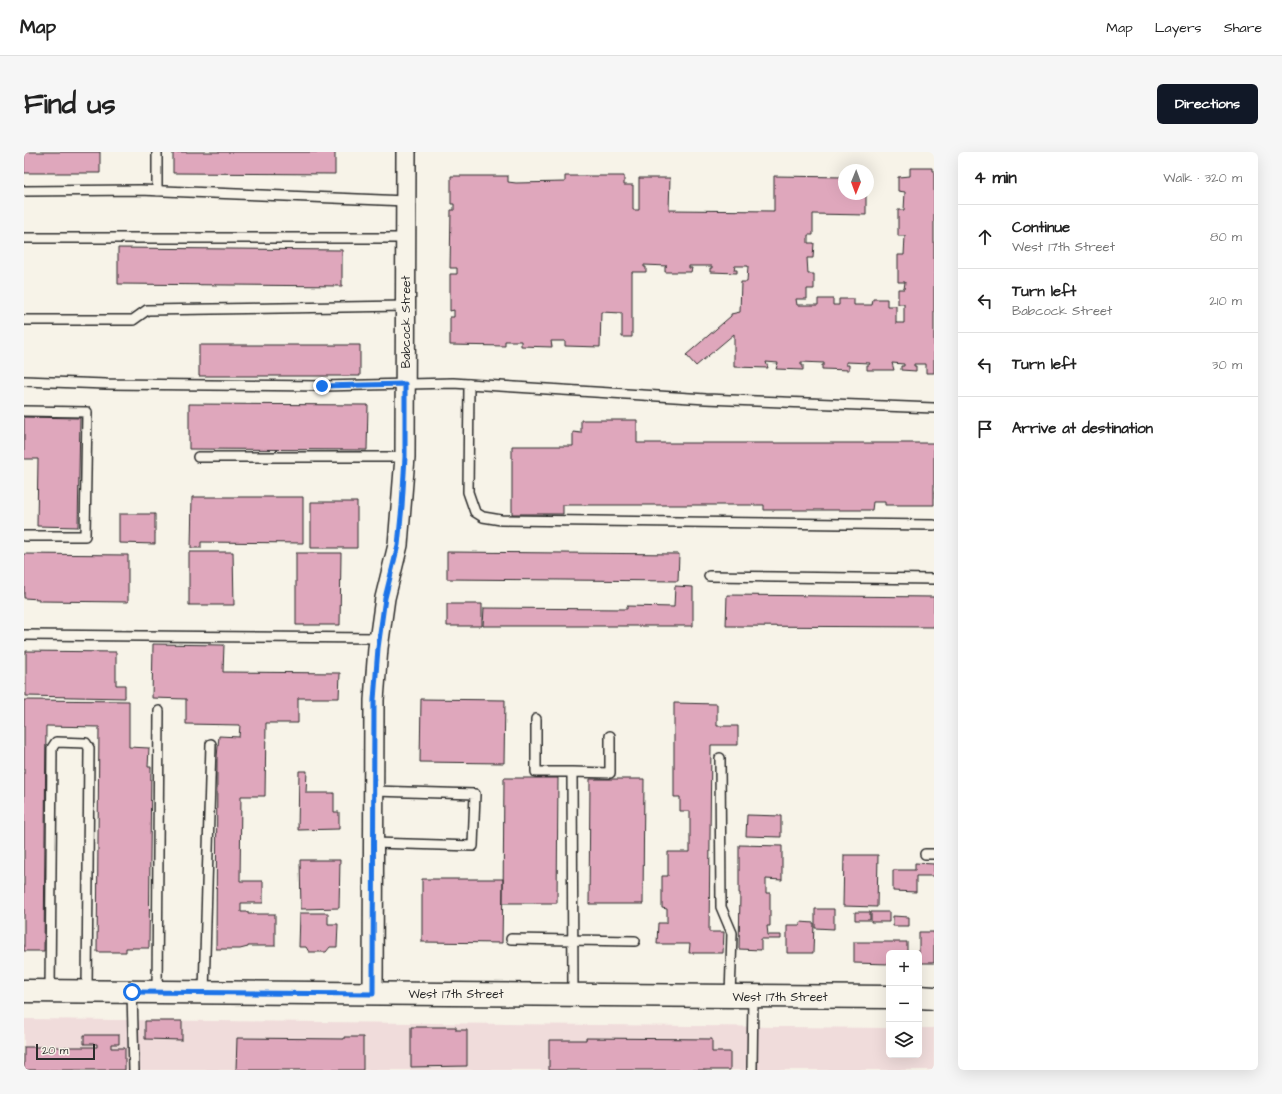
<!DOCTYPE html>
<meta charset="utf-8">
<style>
:root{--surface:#fff;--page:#f6f6f6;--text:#222;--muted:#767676;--line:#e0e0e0;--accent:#111827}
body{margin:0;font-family:"Architects Daughter",sans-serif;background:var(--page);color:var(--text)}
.controls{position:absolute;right:12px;bottom:12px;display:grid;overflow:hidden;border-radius:6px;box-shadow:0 4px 16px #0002}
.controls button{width:36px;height:36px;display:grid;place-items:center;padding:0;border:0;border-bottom:1px solid var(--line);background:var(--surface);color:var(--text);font:20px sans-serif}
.compass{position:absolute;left:814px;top:12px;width:36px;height:36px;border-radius:50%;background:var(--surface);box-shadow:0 4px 16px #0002;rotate:181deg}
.scale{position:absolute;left:12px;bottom:10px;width:59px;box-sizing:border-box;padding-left:4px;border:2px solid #2b2b2b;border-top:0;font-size:11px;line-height:14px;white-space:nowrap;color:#2b2b2b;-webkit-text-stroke:3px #f7f3e8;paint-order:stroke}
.stop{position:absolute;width:12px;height:12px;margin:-9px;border:3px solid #1a73e8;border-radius:50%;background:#fff}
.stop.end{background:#1a73e8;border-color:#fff;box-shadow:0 1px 4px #0008}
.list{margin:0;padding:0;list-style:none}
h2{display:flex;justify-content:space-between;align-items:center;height:52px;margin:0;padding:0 16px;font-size:17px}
h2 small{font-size:13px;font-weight:400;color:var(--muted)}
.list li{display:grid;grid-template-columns:26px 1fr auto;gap:12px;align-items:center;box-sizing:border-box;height:64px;padding:0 16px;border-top:1px solid var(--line)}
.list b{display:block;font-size:15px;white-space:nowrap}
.list p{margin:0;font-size:13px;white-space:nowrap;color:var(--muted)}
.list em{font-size:13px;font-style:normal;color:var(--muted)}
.icon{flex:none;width:22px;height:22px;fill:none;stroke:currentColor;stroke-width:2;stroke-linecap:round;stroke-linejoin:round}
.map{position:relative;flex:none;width:910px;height:918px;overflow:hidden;border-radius:6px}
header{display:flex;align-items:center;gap:24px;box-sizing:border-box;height:56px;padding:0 20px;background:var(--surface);border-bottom:1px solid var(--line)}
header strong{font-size:19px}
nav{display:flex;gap:22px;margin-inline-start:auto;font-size:14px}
.intro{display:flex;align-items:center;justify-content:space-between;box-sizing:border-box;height:96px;padding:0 24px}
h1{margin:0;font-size:28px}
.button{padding:10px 18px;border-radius:6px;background:var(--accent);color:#fff;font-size:14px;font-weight:700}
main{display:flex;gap:24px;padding:0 24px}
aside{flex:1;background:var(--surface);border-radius:6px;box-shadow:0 4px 16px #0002}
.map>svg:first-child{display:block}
</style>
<header>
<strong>Map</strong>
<nav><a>Map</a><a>Layers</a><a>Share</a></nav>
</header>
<div class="intro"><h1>Find us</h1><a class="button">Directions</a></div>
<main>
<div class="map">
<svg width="910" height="918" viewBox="0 0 910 918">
<rect width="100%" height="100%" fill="#f7f3e8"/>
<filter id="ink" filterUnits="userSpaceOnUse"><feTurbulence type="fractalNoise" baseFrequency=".025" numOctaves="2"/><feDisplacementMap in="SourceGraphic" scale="8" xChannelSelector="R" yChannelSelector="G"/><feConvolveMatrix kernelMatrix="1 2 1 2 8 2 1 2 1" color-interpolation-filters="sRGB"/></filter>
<g filter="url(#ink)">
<path fill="#f0dcdb" d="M 0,867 L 865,876 L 865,903 L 895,903 L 895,876 L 910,876 L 910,918 L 0,918 Z"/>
<path fill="#dfa7bc" stroke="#2b2b2b" d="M 0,0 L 76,0 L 76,21 L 0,21 Z
M 149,0 L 311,0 L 311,22 L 149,21 Z
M 886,16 L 908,16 L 908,19 L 910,19 L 910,221 L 902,221 L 902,212 L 890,212 L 890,214 L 892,214 L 892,219 L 877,218 L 877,214 L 880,214 L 880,212 L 868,211 L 870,218 L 843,218 L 843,213 L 845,213 L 846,211 L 822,210 L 822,213 L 825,213 L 825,218 L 798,217 L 798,213 L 800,213 L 800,211 L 777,210 L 777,213 L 779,213 L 779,218 L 752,217 L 754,211 L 742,210 L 744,216 L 710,215 L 710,182 L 672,214 L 662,203 L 707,164 L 707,162 L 716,160 L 717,130 L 723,130 L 724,114 L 711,114 L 710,118 L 713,118 L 713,121 L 686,120 L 686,116 L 688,116 L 688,114 L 665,114 L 665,116 L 668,116 L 667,120 L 641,120 L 641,115 L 643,114 L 620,113 L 620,115 L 622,115 L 622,120 L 608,120 L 608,185 L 598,185 L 598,161 L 577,160 L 576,195 L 541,194 L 541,189 L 527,189 L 528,195 L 497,194 L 497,189 L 481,189 L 481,194 L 426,193 L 426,165 L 430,165 L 430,158 L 426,159 L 426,122 L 433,122 L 433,116 L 426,116 L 427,58 L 430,58 L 430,52 L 427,52 L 427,24 L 484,24 L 484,30 L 492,31 L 541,30 L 541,24 L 600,24 L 600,33 L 609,33 L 609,58 L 615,58 L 615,26 L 646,26 L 645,58 L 750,59 L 750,24 L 820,25 L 820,42 L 842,42 L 842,63 L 789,62 L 789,83 L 784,83 L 784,91 L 790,91 L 789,106 L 783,106 L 784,122 L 790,122 L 790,137 L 783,137 L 783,147 L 772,147 L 773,153 L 794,153 L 794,147 L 809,147 L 809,153 L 815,153 L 815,147 L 830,147 L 830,153 L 848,153 L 849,147 L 863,147 L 863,154 L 872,154 L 872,171 L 880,171 L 880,152 L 874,152 L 874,137 L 880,137 L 881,130 L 874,130 L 874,103 L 880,103 L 881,84 L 874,84 L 874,58 L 880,58 L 881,40 L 874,39 L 874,25 L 886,24 Z
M 94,96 L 318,98 L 318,134 L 94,132 Z
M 175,193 L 336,193 L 336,224 L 175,224 Z
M 165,252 L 344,253 L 343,298 L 165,297 Z
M 0,265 L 56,266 L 54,375 L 13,374 L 14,307 L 0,307 Z
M 557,268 L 613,268 L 613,291 L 910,291 L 910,353 L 861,353 L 861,350 L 849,350 L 848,358 L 740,358 L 740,353 L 539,353 L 539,362 L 488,362 L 488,294 L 549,294 L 549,280 L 557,281 Z
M 168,345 L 279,345 L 279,391 L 177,390 L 177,396 L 167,396 Z
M 287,350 L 333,350 L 333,396 L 287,396 Z
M 95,362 L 131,362 L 131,392 L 95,391 Z
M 165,400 L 209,400 L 210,453 L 165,453 Z
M 423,400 L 655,402 L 654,429 L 423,427 Z
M 272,401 L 317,401 L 316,473 L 272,473 Z
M 0,402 L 104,403 L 104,450 L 15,449 L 15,447 L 0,446 Z
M 651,434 L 669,435 L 669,474 L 459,474 L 460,456 L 603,457 L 603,454 L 650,455 Z
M 703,443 L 910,445 L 910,475 L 702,474 Z
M 423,452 L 458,452 L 458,474 L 423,474 Z
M 129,492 L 200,493 L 199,520 L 316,521 L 315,546 L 274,546 L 274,571 L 242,571 L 241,644 L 217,644 L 216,729 L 239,729 L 239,751 L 217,751 L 217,760 L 224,760 L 224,762 L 251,762 L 251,794 L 224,794 L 224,795 L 216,797 L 192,797 L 193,605 L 195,584 L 215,585 L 216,573 L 162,572 L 162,547 L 128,546 Z
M 2,499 L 92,500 L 92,533 L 101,533 L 101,546 L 2,544 Z
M 397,547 L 481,548 L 480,611 L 396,610 Z
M 0,548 L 105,549 L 105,595 L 125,596 L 124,615 L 127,615 L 125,796 L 102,796 L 102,800 L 73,800 L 75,575 L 22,574 L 20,799 L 0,799 Z
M 650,551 L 693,552 L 693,574 L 714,574 L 714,593 L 687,593 L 685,780 L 700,780 L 699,801 L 665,801 L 666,792 L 633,792 L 634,771 L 643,771 L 643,757 L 638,756 L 638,724 L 644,724 L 644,700 L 666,700 L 666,659 L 656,659 L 656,645 L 650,645 Z
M 275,619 L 283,619 L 282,641 L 310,641 L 310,660 L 315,660 L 315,677 L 274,678 Z
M 480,626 L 534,626 L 533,751 L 479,751 Z
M 566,627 L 620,627 L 619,752 L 565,752 Z
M 723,663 L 757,664 L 757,685 L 722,684 Z
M 715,693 L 758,694 L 758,728 L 742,727 L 742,741 L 746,741 L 746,774 L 743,774 L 744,783 L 757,783 L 757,787 L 737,787 L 737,798 L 715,797 L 716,741 L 715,741 Z
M 820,703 L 854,703 L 853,755 L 819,754 Z
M 276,708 L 316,708 L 315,756 L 277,757 Z
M 891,711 L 910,712 L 910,724 L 892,724 L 892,740 L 869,739 L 869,718 L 891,718 Z
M 398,727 L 479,727 L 478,791 L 398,790 Z
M 791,757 L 810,757 L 810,777 L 791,776 Z
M 831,760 L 846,760 L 846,768 L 831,768 Z
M 847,760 L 865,760 L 865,770 L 847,770 Z
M 276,761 L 304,761 L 304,772 L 314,772 L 313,795 L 306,795 L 302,800 L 285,800 L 282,795 L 275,795 Z
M 869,764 L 885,765 L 885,774 L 869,774 Z
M 776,770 L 790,771 L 789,801 L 763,801 L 763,773 L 776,773 Z
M 895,780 L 910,780 L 910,811 L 895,811 Z
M 830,790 L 883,790 L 883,801 L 865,801 L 865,812 L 830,811 Z
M 121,869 L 158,869 L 158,888 L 121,887 Z
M 387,875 L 432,875 L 432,878 L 443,878 L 443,914 L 387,915 Z
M 60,883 L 95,883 L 95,892 L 87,892 L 87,896 L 101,896 L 101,918 L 0,918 L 0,895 L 73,895 L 73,892 L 60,892 Z
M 320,885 L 339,885 L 339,918 L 212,918 L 213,886 L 320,887 Z
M 562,886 L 688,887 L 688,900 L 706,900 L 706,918 L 525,918 L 525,888 L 562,888 Z"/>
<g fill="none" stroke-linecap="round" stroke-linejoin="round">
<g stroke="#2b2b2b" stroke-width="12">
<path id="service" d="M 133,0 L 133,39
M 0,39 L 116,38 L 382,49
M 0,86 L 382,86
M 0,168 L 109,168 L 123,158 L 381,154
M 0,229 L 82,232 L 298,234 L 429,231 L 682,247 L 910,256
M 445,232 L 444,340 L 451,360 L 459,365 L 477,368 L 910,373
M 0,259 L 63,260 L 61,384 L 0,384
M 174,305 L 381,305
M 685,424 L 910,427
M 0,483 L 355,486
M 512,567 L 512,620 L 548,620 L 549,843
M 696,606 L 697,755 L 708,781 L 706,844
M 548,620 L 586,621 L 586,584
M 350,691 L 449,694 L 451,642 L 350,639
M 901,702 L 910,702
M 487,787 L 611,789
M 26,839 L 28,596 L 32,590 L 62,591 L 65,596 L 63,840
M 108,840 L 110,918
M 133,840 L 135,559
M 180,840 L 187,592
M 728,918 L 729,844"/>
</g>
<g stroke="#2b2b2b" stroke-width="22">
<path id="minor" d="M 349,842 L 350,548 L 354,496 L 361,446 L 374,393 L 381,305 L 382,0"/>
</g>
<g stroke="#2b2b2b" stroke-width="25">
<path id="tertiary" d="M 0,839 L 865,845
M 895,845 L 910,846"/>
</g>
<use href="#service" stroke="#f7f3e8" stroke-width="9"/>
<use href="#minor" stroke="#f7f3e8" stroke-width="19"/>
<use href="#tertiary" stroke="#f7f3e8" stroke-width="22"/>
</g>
</g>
<g fill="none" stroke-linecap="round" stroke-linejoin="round" filter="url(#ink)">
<path stroke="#1a73e8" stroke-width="5" d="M 108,840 L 349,842 L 350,548 L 354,496 L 361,446 L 374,393 L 378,354 L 381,305 L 381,232 L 298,234"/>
</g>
<g text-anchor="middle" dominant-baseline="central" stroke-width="3" stroke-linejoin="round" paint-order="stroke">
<g font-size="12" fill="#2b2b2b" stroke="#f7f3e8">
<text transform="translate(382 170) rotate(-90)">Babcock Street</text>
<text x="432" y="842">West 17th Street</text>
<text x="756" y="845">West 17th Street</text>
</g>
</g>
</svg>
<div class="controls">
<button>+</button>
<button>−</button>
<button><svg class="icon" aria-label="layers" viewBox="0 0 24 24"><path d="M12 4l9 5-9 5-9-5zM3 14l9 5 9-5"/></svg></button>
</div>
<svg class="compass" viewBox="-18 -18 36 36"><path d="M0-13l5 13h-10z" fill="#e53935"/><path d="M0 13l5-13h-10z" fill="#767676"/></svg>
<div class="scale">20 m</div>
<div class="stop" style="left:108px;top:840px"></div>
<div class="stop end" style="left:298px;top:234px"></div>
</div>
<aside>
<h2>4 min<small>Walk · 320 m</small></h2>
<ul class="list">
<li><svg class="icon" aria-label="ahead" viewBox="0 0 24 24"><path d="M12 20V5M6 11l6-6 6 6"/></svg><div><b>Continue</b><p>West 17th Street</p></div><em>80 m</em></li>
<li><svg class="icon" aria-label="left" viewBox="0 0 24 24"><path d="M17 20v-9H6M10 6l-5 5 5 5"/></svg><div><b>Turn left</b><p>Babcock Street</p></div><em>210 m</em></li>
<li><svg class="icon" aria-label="left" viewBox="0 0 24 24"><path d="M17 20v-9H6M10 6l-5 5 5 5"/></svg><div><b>Turn left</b></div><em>30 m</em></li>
<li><svg class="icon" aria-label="arrive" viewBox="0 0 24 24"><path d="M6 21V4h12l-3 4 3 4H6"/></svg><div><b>Arrive at destination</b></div></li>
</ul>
</aside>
</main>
